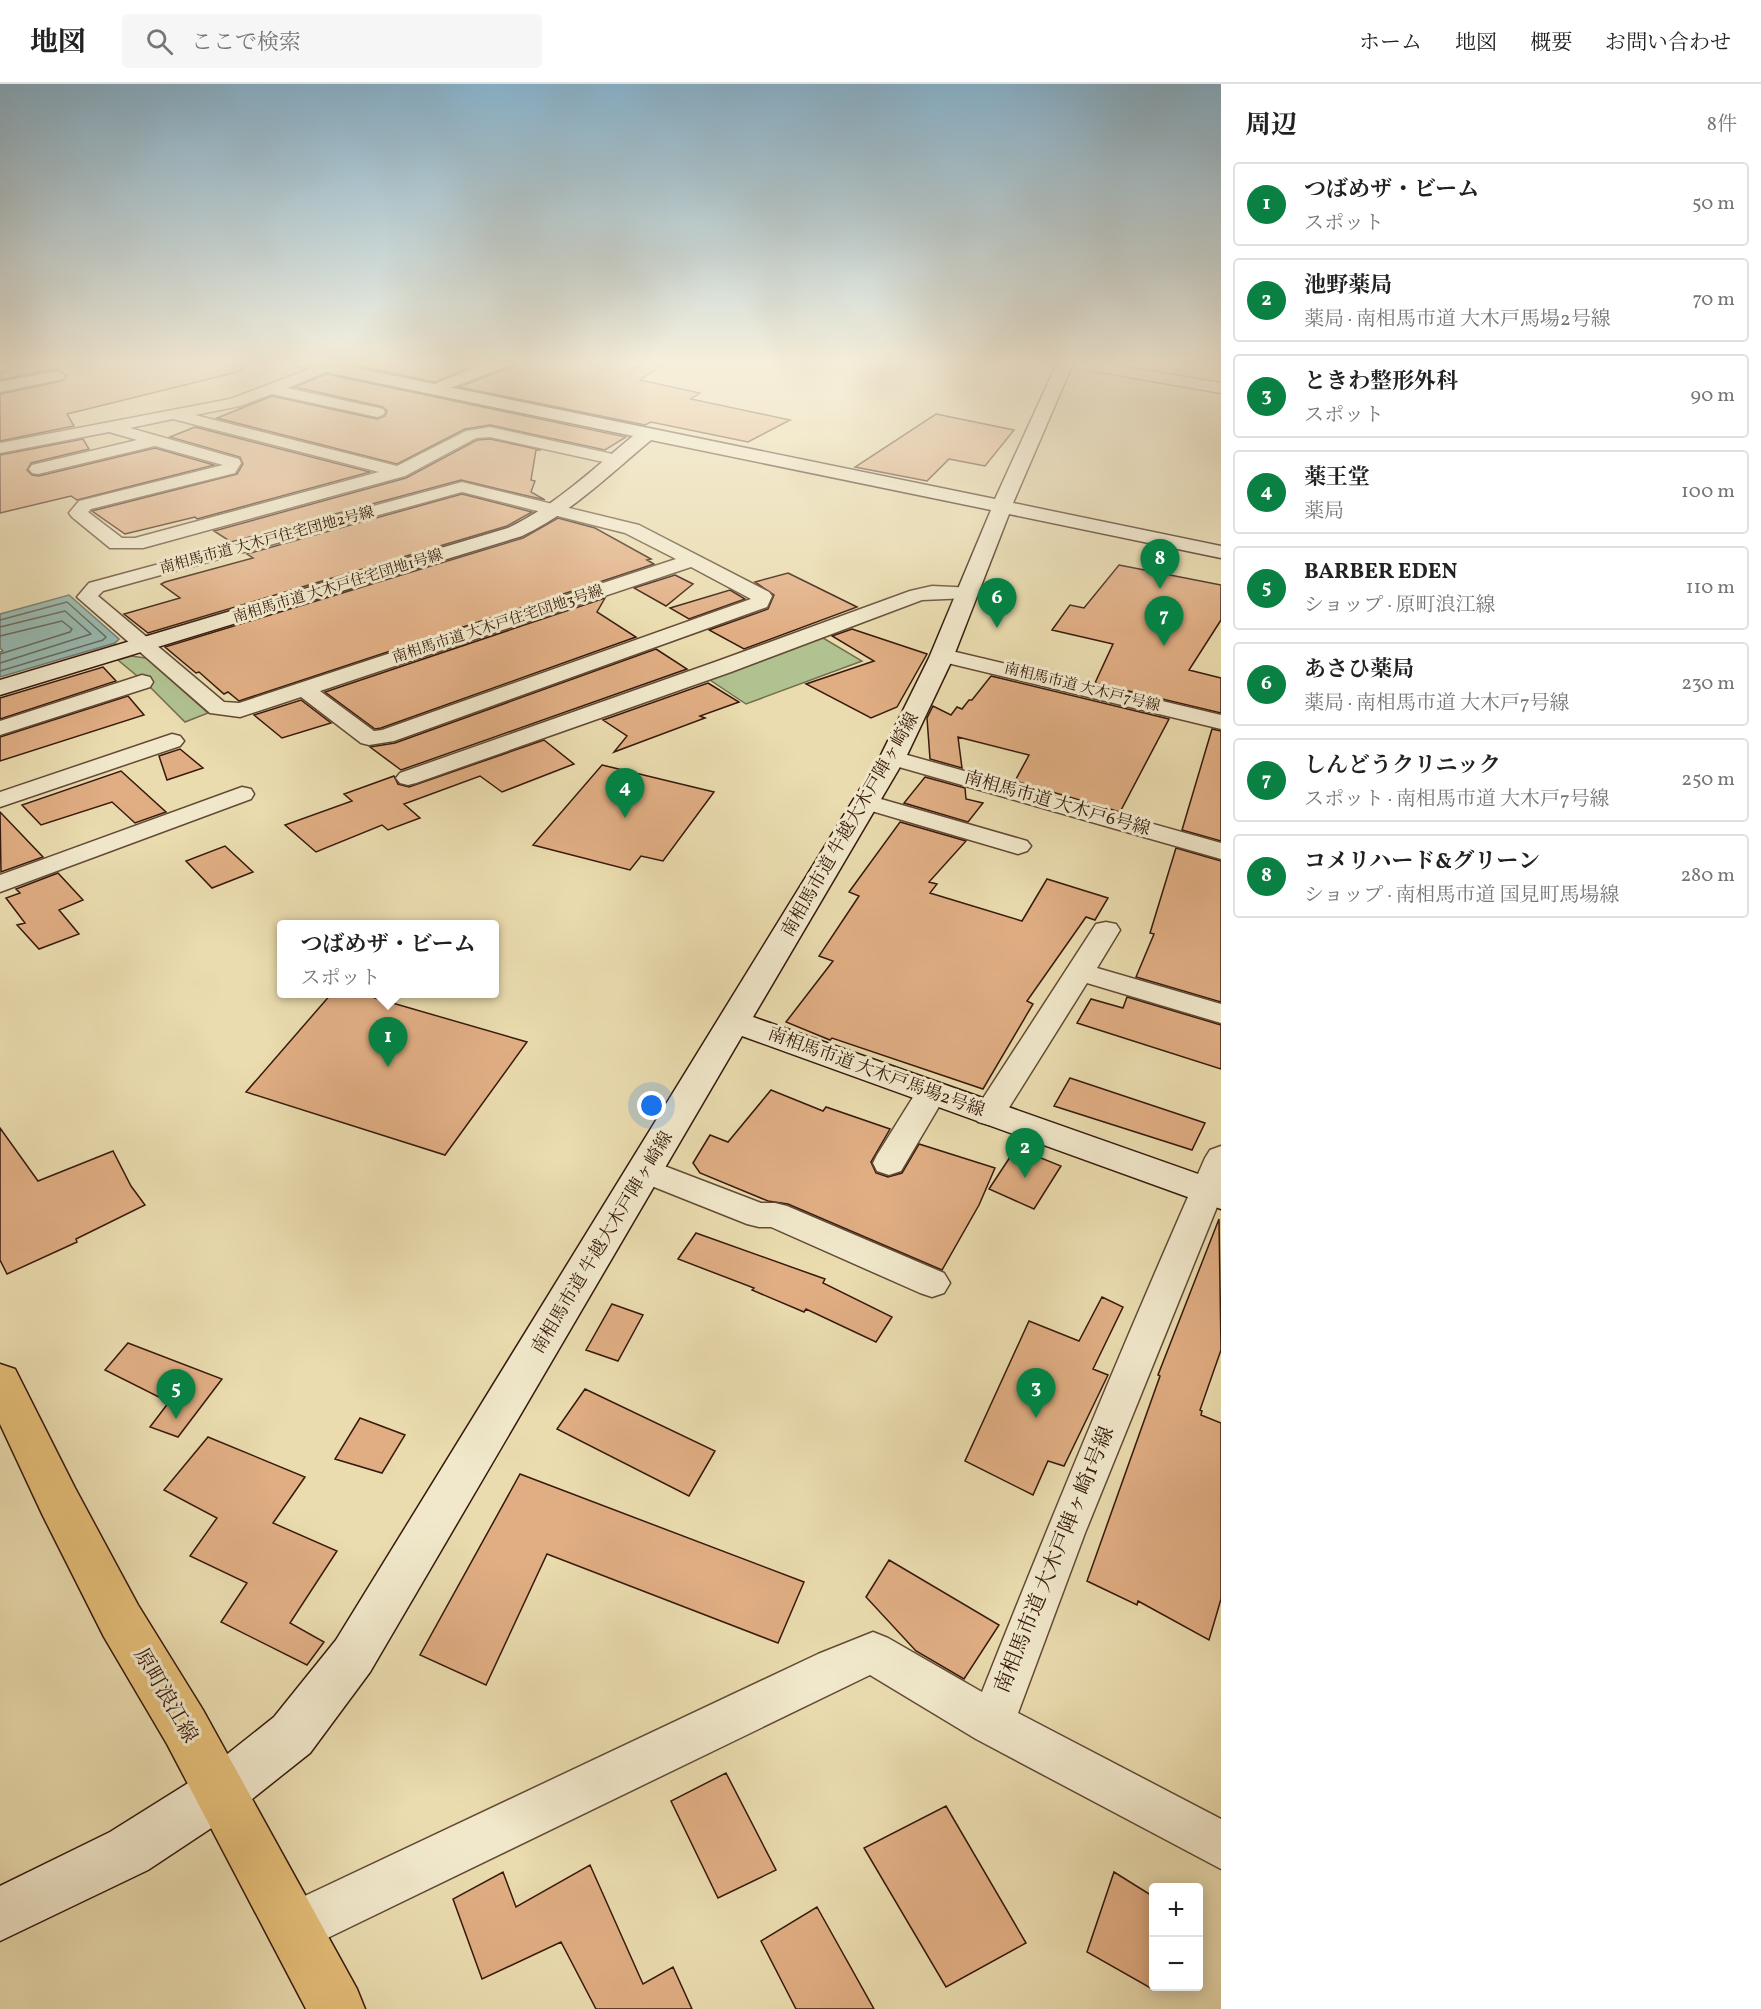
<!DOCTYPE html>
<html lang="ja">
<meta charset="utf-8">
<style>
:root{--surface:#fff;--page:#f6f6f6;--text:#222;--muted:#767676;--line:#e0e0e0;--accent:#0b8043}
body{margin:0;font-family:Vollkorn,"Noto Serif JP",serif;background:var(--page);color:var(--text)}
.controls{position:absolute;right:18px;bottom:18px;display:grid;overflow:hidden;border-radius:6px;box-shadow:0 3px 15px #0003}
.controls button{width:54px;height:54px;display:grid;place-items:center;padding:0;border:0;border-bottom:2px solid var(--line);background:var(--surface);color:var(--text);font:30px sans-serif}
.you{position:absolute;left:652px;top:1022px;width:21px;height:21px;margin:-15px;border:4px solid #fff;border-radius:50%;background:#1a73e8;box-shadow:0 0 0 9px #1a73e833}
.badge{display:grid;place-items:center;width:39px;height:39px;border-radius:50%;background:var(--accent);color:#fff;font-size:20px;font-weight:700}
.pin{position:absolute;translate:-50% -50px;filter:drop-shadow(0 2px 3px #0008)}
.pin::after{content:'';position:absolute;top:32px;width:21px;height:18px;background:inherit;clip-path:polygon(0 0,100% 0,50% 100%)}
.popup{position:absolute;left:277px;top:836px;width:222px;height:78px;box-sizing:border-box;display:grid;place-content:center;border-radius:6px;background:var(--surface);filter:drop-shadow(0 2px 4px #0005);font-size:20px;white-space:nowrap;color:var(--muted)}
.popup b{font-size:22px;color:var(--text)}
.popup::after{content:'';position:absolute;left:50%;top:100%;margin-left:-12px;border:12px solid transparent;border-top-color:var(--surface)}
.list{margin:0;padding:0;list-style:none}
h2{display:flex;justify-content:space-between;align-items:center;height:78px;margin:0;padding:0 24px;font-size:26px}
h2 small{font-size:20px;font-weight:400;color:var(--muted)}
.list li{display:grid;grid-template-columns:39px 1fr auto;gap:18px;align-items:center;box-sizing:border-box;height:84px;margin:0 12px 12px;padding:0 12px;border:2px solid var(--line);border-radius:6px}
.list b{display:block;font-size:22px;white-space:nowrap}
.list p{margin:0;font-size:20px;white-space:nowrap;color:var(--muted)}
.list em{font-size:20px;font-style:normal;color:var(--muted)}
.icon{flex:none;width:33px;height:33px;fill:none;stroke:currentColor;stroke-width:2;stroke-linecap:round;stroke-linejoin:round}
.map{position:relative;flex:none;width:1221px;height:1925px;overflow:hidden}
header{display:flex;align-items:center;gap:36px;box-sizing:border-box;height:84px;padding:0 30px;background:var(--surface);border-bottom:2px solid var(--line)}
header strong{font-size:28px}
nav{display:flex;gap:33px;margin-inline-start:auto;font-size:21px}
.search{width:420px;height:54px;background:var(--page);display:flex;align-items:center;gap:15px;box-sizing:border-box;padding:0 21px;border-radius:6px;color:var(--muted);font-size:22px}
main{display:flex}
aside{flex:1;background:var(--surface)}
.map>svg:first-child{display:block}
</style>
<header>
<strong>地図</strong>
<div class="search"><svg class="icon" aria-label="search" viewBox="0 0 24 24"><circle cx="10" cy="10" r="6"/><path d="M15 15l6 6"/></svg>ここで検索</div>
<nav><a>ホーム</a><a>地図</a><a>概要</a><a>お問い合わせ</a></nav>
</header>
<main>
<div class="map">
<svg width="1221" height="1925" viewBox="0 0 1221 1925">
<rect width="100%" height="100%" fill="#eadcaf"/>
<filter id="stains"><feTurbulence type="fractalNoise" baseFrequency=".00333" numOctaves="4"/><feColorMatrix values="0 0 0 0 .2 0 0 0 0 .09 0 0 0 0 .02 0 0 0 .5 -.17"/></filter>
<radialGradient id="worn" r=".72"><stop offset=".6" stop-color="#630" stop-opacity="0"/><stop offset="1" stop-color="#630" stop-opacity=".3"/></radialGradient>
<path fill="#b0c290" stroke="#736e4e" stroke-width="1.5" d="M 818,551 L 862,577 L 746,620 L 704,592 Z
M 131,572 L 146,574 L 208,629 L 185,638 L 148,601 L 118,576 Z"/>
<path fill="#98bab1" stroke="#717a6f" stroke-width="1.5" d="M 69,511 L 119,555 L 115,559 L 0,593 L 0,568 L 3,567 L 0,564 L 0,530 Z"/>
<g fill="none" stroke-linecap="round" stroke-linejoin="round">
<path stroke="#676a5e" stroke-width="1.5" d="M 0,536 L 67,518 L 106,553 L 103,556 L 0,587
M 0,543 L 65,527 L 91,550 L 0,579
M 0,552 L 62,537 L 72,545 L 70,548 L 0,570"/>
</g>
<path fill="#e1ae84" stroke="#36190c" stroke-width="1.5" d="M 9,277 L 241,277 L 242,287 L 67,330 L 74,342 L 0,357 L 0,310 L 62,297 L 67,292 L 57,285 L 0,296 L 0,288 L 8,286 Z
M 334,277 L 486,277 L 435,298 Z
M 516,277 L 626,277 L 638,284 L 648,277 L 668,277 L 640,296 L 700,309 L 691,315 L 790,336 L 748,358 L 651,338 L 645,341 L 459,303 L 513,282 Z
M 326,290 L 626,353 L 605,366 L 490,341 L 465,345 L 397,380 L 217,334 L 272,312 L 377,335 L 385,332 L 387,327 L 383,323 L 295,303 Z
M 936,330 L 1014,346 L 985,382 L 949,375 L 927,397 L 855,383 Z
M 195,343 L 370,388 L 197,435 L 195,433 L 125,450 L 92,427 L 237,390 L 243,380 L 240,373 L 170,353 Z
M 83,355 L 89,365 L 31,379 L 27,386 L 32,391 L 39,392 L 155,364 L 214,381 L 77,416 L 71,412 L 0,429 L 0,371 Z
M 490,355 L 541,366 L 536,366 L 531,396 L 535,397 L 531,408 L 545,416 L 461,396 L 231,458 L 214,447 L 406,394 L 477,356 Z
M 462,410 L 532,428 L 507,442 L 148,549 L 124,530 L 180,514 L 161,500 L 165,498 L 253,474 L 247,470 Z
M 558,434 L 595,444 L 651,475 L 647,476 L 654,480 L 239,617 L 228,608 L 224,610 L 199,588 L 196,589 L 165,563 L 523,454 Z
M 1119,481 L 1221,501 L 1221,536 L 1189,586 L 1221,594 L 1221,629 L 1095,599 L 1113,560 L 1052,546 L 1070,521 L 1084,524 Z
M 788,489 L 857,523 L 744,565 L 709,546 L 768,525 L 774,511 L 755,498 Z
M 675,491 L 693,500 L 666,522 L 634,504 Z
M 730,506 L 745,515 L 689,535 L 670,524 Z
M 605,514 L 597,528 L 636,553 L 381,644 L 375,645 L 325,608 Z
M 852,545 L 927,570 L 897,623 L 871,634 L 806,600 L 874,577 L 832,552 Z
M 656,565 L 687,585 L 401,686 L 370,663 L 395,659 Z
M 103,583 L 116,597 L 0,635 L 0,614 Z
M 991,592 L 1169,635 L 1120,728 L 1015,697 L 1029,671 L 958,653 L 962,684 L 930,675 L 927,634 L 933,622 L 951,631 L 957,623 L 962,625 L 969,616 L 972,616 Z
M 708,599 L 739,618 L 700,632 L 705,634 L 614,668 L 627,652 L 603,636 Z
M 128,612 L 144,631 L 0,677 L 0,653 Z
M 301,616 L 331,639 L 282,654 L 254,631 Z
M 1212,645 L 1221,647 L 1221,757 L 1182,746 Z
M 544,656 L 574,680 L 502,708 L 480,692 L 404,720 L 420,734 L 388,746 L 382,741 L 316,768 L 285,741 L 352,717 L 344,710 L 394,692 L 398,700 L 409,703 Z
M 180,665 L 203,684 L 167,696 L 159,672 Z
M 602,681 L 714,708 L 663,777 L 641,772 L 630,786 L 533,761 Z
M 121,687 L 166,728 L 135,739 L 112,718 L 41,741 L 22,721 Z
M 925,693 L 965,704 L 966,715 L 983,719 L 968,738 L 904,719 Z
M 0,728 L 43,773 L 1,788 Z
M 900,738 L 966,757 L 929,798 L 937,800 L 930,809 L 1022,837 L 1047,795 L 1108,814 L 1095,836 L 1086,833 L 1027,917 L 1033,920 L 983,1005 L 832,954 L 830,956 L 786,938 L 833,877 L 819,872 L 859,812 L 849,808 Z
M 225,762 L 253,788 L 212,804 L 186,777 Z
M 1176,764 L 1221,777 L 1221,918 L 1136,893 L 1154,850 L 1150,849 Z
M 58,789 L 83,816 L 59,826 L 79,850 L 39,865 L 17,841 L 25,839 L 6,814 L 20,809 L 16,805 Z
M 332,909 L 358,909 L 527,958 L 445,1071 L 246,1008 Z
M 1127,913 L 1221,941 L 1221,985 L 1077,939 L 1091,915 L 1123,924 Z
M 1070,994 L 1205,1039 L 1192,1066 L 1054,1022 Z
M 771,1006 L 823,1027 L 826,1023 L 890,1045 L 871,1078 L 876,1089 L 888,1093 L 902,1089 L 919,1060 L 995,1084 L 979,1121 L 942,1186 L 788,1120 L 768,1117 L 700,1089 L 693,1079 L 710,1051 L 728,1058 Z
M 0,1044 L 38,1097 L 113,1067 L 131,1102 L 145,1121 L 76,1155 L 77,1158 L 7,1190 L 0,1176 Z
M 1016,1064 L 1061,1082 L 1034,1125 L 989,1105 Z
M 1219,1135 L 1221,1266 L 1200,1326 L 1202,1327 L 1201,1331 L 1221,1339 L 1221,1515 L 1209,1556 L 1138,1517 L 1137,1521 L 1087,1497 L 1160,1292 L 1158,1291 Z
M 696,1149 L 825,1195 L 823,1199 L 892,1233 L 876,1258 L 806,1225 L 804,1228 L 752,1206 L 754,1204 L 678,1175 Z
M 1102,1213 L 1123,1223 L 1093,1285 L 1108,1291 L 1064,1382 L 1048,1377 L 1033,1411 L 965,1377 L 1029,1237 L 1079,1257 Z
M 612,1220 L 643,1231 L 618,1277 L 586,1266 Z
M 128,1259 L 222,1295 L 178,1353 L 150,1343 L 169,1318 L 105,1286 Z
M 585,1305 L 715,1367 L 689,1412 L 557,1345 Z
M 360,1334 L 405,1351 L 382,1389 L 335,1375 Z
M 208,1353 L 305,1393 L 273,1439 L 337,1467 L 290,1539 L 324,1558 L 307,1581 L 221,1538 L 247,1499 L 190,1472 L 217,1434 L 164,1406 Z
M 520,1390 L 804,1498 L 778,1559 L 547,1470 L 486,1601 L 420,1571 Z
M 889,1476 L 999,1541 L 964,1595 L 916,1567 L 866,1513 Z
M 726,1689 L 776,1786 L 718,1814 L 671,1717 Z
M 946,1722 L 1026,1859 L 946,1903 L 864,1764 Z
M 590,1781 L 643,1900 L 673,1883 L 692,1925 L 596,1925 L 561,1858 L 482,1895 L 453,1815 L 503,1788 L 516,1823 Z
M 1114,1788 L 1154,1813 L 1154,1906 L 1087,1868 Z
M 817,1823 L 874,1925 L 796,1925 L 761,1857 Z"/>
<g fill="none" stroke-linecap="round" stroke-linejoin="round">
<g stroke="#634a35" stroke-width="3">
<path id="street" d="M 493,277 L 514,277 L 512,280 L 440,308 L 430,308 L 427,305 L 430,302 Z
M 628,277 L 646,277 L 646,278 L 639,282 Z
M 1088,277 L 1221,299 L 1221,309 L 1066,282 L 1059,278 Z
M 326,279 L 331,280 L 333,283 L 331,286 L 287,304 L 383,325 L 385,328 L 383,331 L 377,333 L 272,310 L 240,322 L 195,331 L 397,382 L 466,347 L 490,343 L 617,371 L 623,372 L 625,376 L 623,380 L 617,381 L 490,353 L 476,354 L 405,392 L 143,464 L 110,464 L 72,433 L 69,429 L 79,417 L 223,381 L 155,362 L 38,390 L 32,389 L 29,385 L 32,381 L 137,356 L 109,348 L 0,369 L 0,359 L 230,315 ZM 173,335 L 379,388 L 135,454 L 122,454 L 88,428 L 91,425 L 235,389 L 241,379 L 239,375 L 130,344 Z
M 57,287 L 62,289 L 65,292 L 62,295 L 0,308 L 0,298 Z
M 462,398 L 639,441 L 769,508 L 772,512 L 767,523 L 394,657 L 369,661 L 361,659 L 301,613 L 240,633 L 210,629 L 77,513 L 89,499 ZM 462,408 L 625,449 L 676,475 L 239,619 L 224,618 L 98,512 L 103,507 ZM 691,483 L 751,515 L 382,646 L 374,647 L 320,607 Z
M 932,502 L 975,504 L 978,508 L 975,512 L 968,514 L 922,516 L 731,588 L 416,699 L 408,701 L 400,699 L 396,694 L 400,689 L 715,578 L 910,507 Z
M 943,565 L 1221,631 L 1221,645 L 935,576 L 932,571 L 935,566 Z
M 142,591 L 150,593 L 153,598 L 150,603 L 0,651 L 0,637 Z
M 172,650 L 180,652 L 184,657 L 180,662 L 0,723 L 0,708 Z
M 893,667 L 1221,759 L 1221,775 L 885,679 L 881,674 L 885,669 Z
M 242,703 L 251,705 L 254,710 L 251,715 L 0,808 L 0,791 Z
M 867,711 L 1027,757 L 1031,762 L 1027,767 L 1018,770 L 858,723 L 855,718 L 858,713 Z
M 1106,838 L 1116,840 L 1120,846 L 1097,884 L 1221,920 L 1221,939 L 1087,899 L 1000,1038 L 989,1041 L 978,1038 L 973,1030 L 978,1022 L 1096,840 Z
M 931,998 L 942,1002 L 947,1009 L 901,1087 L 889,1091 L 877,1087 L 873,1079 L 877,1071 L 920,1002 Z
M 1221,1062 L 1221,1113 L 1085,1449 L 1018,1629 L 1221,1735 L 1221,1785 L 976,1655 L 870,1591 L 311,1862 L 293,1869 L 275,1862 L 268,1844 L 275,1826 L 818,1570 L 873,1548 L 888,1554 L 982,1608 C 1053,1429 1127,1251 1205,1074 L 1210,1066 Z
M 646,1075 L 761,1119 L 775,1119 L 787,1122 L 944,1189 L 950,1199 L 944,1209 L 932,1213 L 920,1209 L 771,1143 L 759,1143 L 747,1140 L 634,1095 L 630,1087 L 634,1079 Z"/>
</g>
<g stroke="#36190c" stroke-width="3">
<path id="secondary" d="M 289,277 L 322,277 L 995,415 L 1058,277 L 1074,277 L 1013,419 L 1221,462 L 1221,474 L 1009,430 L 953,574 L 907,671 L 753,933 L 1221,1098 L 1221,1125 L 742,952 L 370,1588 L 310,1669 L 237,1727 L 148,1786 L 0,1857 L 0,1802 L 110,1748 L 201,1691 L 274,1633 L 336,1556 L 881,671 L 929,574 L 991,426 L 651,356 C 609,391 572,428 522,452 L 0,611 L 0,596 L 508,444 C 556,421 593,385 633,352 L 297,282 Z"/>
</g>
<g stroke="#36190c" stroke-width="3">
<path id="primary" d="M 0,1280 L 15,1285 L 75,1404 L 138,1521 L 203,1626 L 357,1905 L 365,1925 L 306,1925 L 167,1660 L 104,1553 L 43,1432 L 0,1340 Z"/>
</g>
<use href="#street" fill="#f1e8cb" fill-rule="evenodd"/>
<use href="#secondary" fill="#f1e8cb" fill-rule="evenodd"/>
<use href="#primary" fill="#e5be78" fill-rule="evenodd"/>
</g>
<linearGradient id="sky" x2="0" y2="1"><stop stop-color="#88b6d2"/><stop offset="0.51" stop-color="#f6efdb"/><stop offset="1" stop-color="#f6efdb" stop-opacity="0"/></linearGradient>
<rect width="1221" height="547" fill="url(#sky)"/>
<g text-anchor="middle" dominant-baseline="central" stroke-width="6" stroke-linejoin="round" paint-order="stroke">
<g font-size="15" fill="#36190c" stroke="#f1e8cb">
<text transform="translate(267 457) rotate(-15)">南相馬市道 大木戸住宅団地2号線</text>
<text transform="translate(338 503) rotate(-17)">南相馬市道 大木戸住宅団地1号線</text>
<text transform="translate(498 541) rotate(-18)">南相馬市道 大木戸住宅団地3号線</text>
<text transform="translate(1082 604) rotate(14)">南相馬市道 大木戸7号線</text>
</g>
<g font-size="18" fill="#36190c" stroke="#f1e8cb">
<text transform="translate(1057 720) rotate(16)">南相馬市道 大木戸6号線</text>
<text transform="translate(851 741) rotate(-60)">南相馬市道 牛越大木戸陣ヶ崎線</text>
<text transform="translate(876 989) rotate(20)">南相馬市道 大木戸馬場2号線</text>
<text transform="translate(603 1159) rotate(-59)">南相馬市道 牛越大木戸陣ヶ崎線</text>
</g>
<g font-size="21" fill="#36190c" stroke="#f1e8cb">
<text transform="translate(1055 1476) rotate(-68)">南相馬市道 大木戸陣ヶ崎1号線</text>
<text transform="translate(165 1612) rotate(60)">原町浪江線</text>
</g>
</g>
<rect width="100%" height="100%" filter="url(#stains)"/>
<rect width="100%" height="100%" fill="url(#worn)"/>
</svg>
<div class="controls">
<button>+</button>
<button>−</button>
</div>
<div class="you"></div>
<div class="pin badge" style="left:388px;top:983px">1</div>
<div class="popup"><b>つばめザ・ビーム</b>スポット</div>
<div class="pin badge" style="left:1025px;top:1094px">2</div>
<div class="pin badge" style="left:1036px;top:1334px">3</div>
<div class="pin badge" style="left:625px;top:734px">4</div>
<div class="pin badge" style="left:176px;top:1335px">5</div>
<div class="pin badge" style="left:997px;top:544px">6</div>
<div class="pin badge" style="left:1164px;top:562px">7</div>
<div class="pin badge" style="left:1160px;top:505px">8</div>
</div>
<aside>
<h2>周辺<small>8件</small></h2>
<ul class="list">
<li><span class="badge">1</span><div><b>つばめザ・ビーム</b><p>スポット</p></div><em>50 m</em></li>
<li><span class="badge">2</span><div><b>池野薬局</b><p>薬局 · 南相馬市道 大木戸馬場2号線</p></div><em>70 m</em></li>
<li><span class="badge">3</span><div><b>ときわ整形外科</b><p>スポット</p></div><em>90 m</em></li>
<li><span class="badge">4</span><div><b>薬王堂</b><p>薬局</p></div><em>100 m</em></li>
<li><span class="badge">5</span><div><b>BARBER EDEN</b><p>ショップ · 原町浪江線</p></div><em>110 m</em></li>
<li><span class="badge">6</span><div><b>あさひ薬局</b><p>薬局 · 南相馬市道 大木戸7号線</p></div><em>230 m</em></li>
<li><span class="badge">7</span><div><b>しんどうクリニック</b><p>スポット · 南相馬市道 大木戸7号線</p></div><em>250 m</em></li>
<li><span class="badge">8</span><div><b>コメリハード&amp;グリーン</b><p>ショップ · 南相馬市道 国見町馬場線</p></div><em>280 m</em></li>
</ul>
</aside>
</main>
